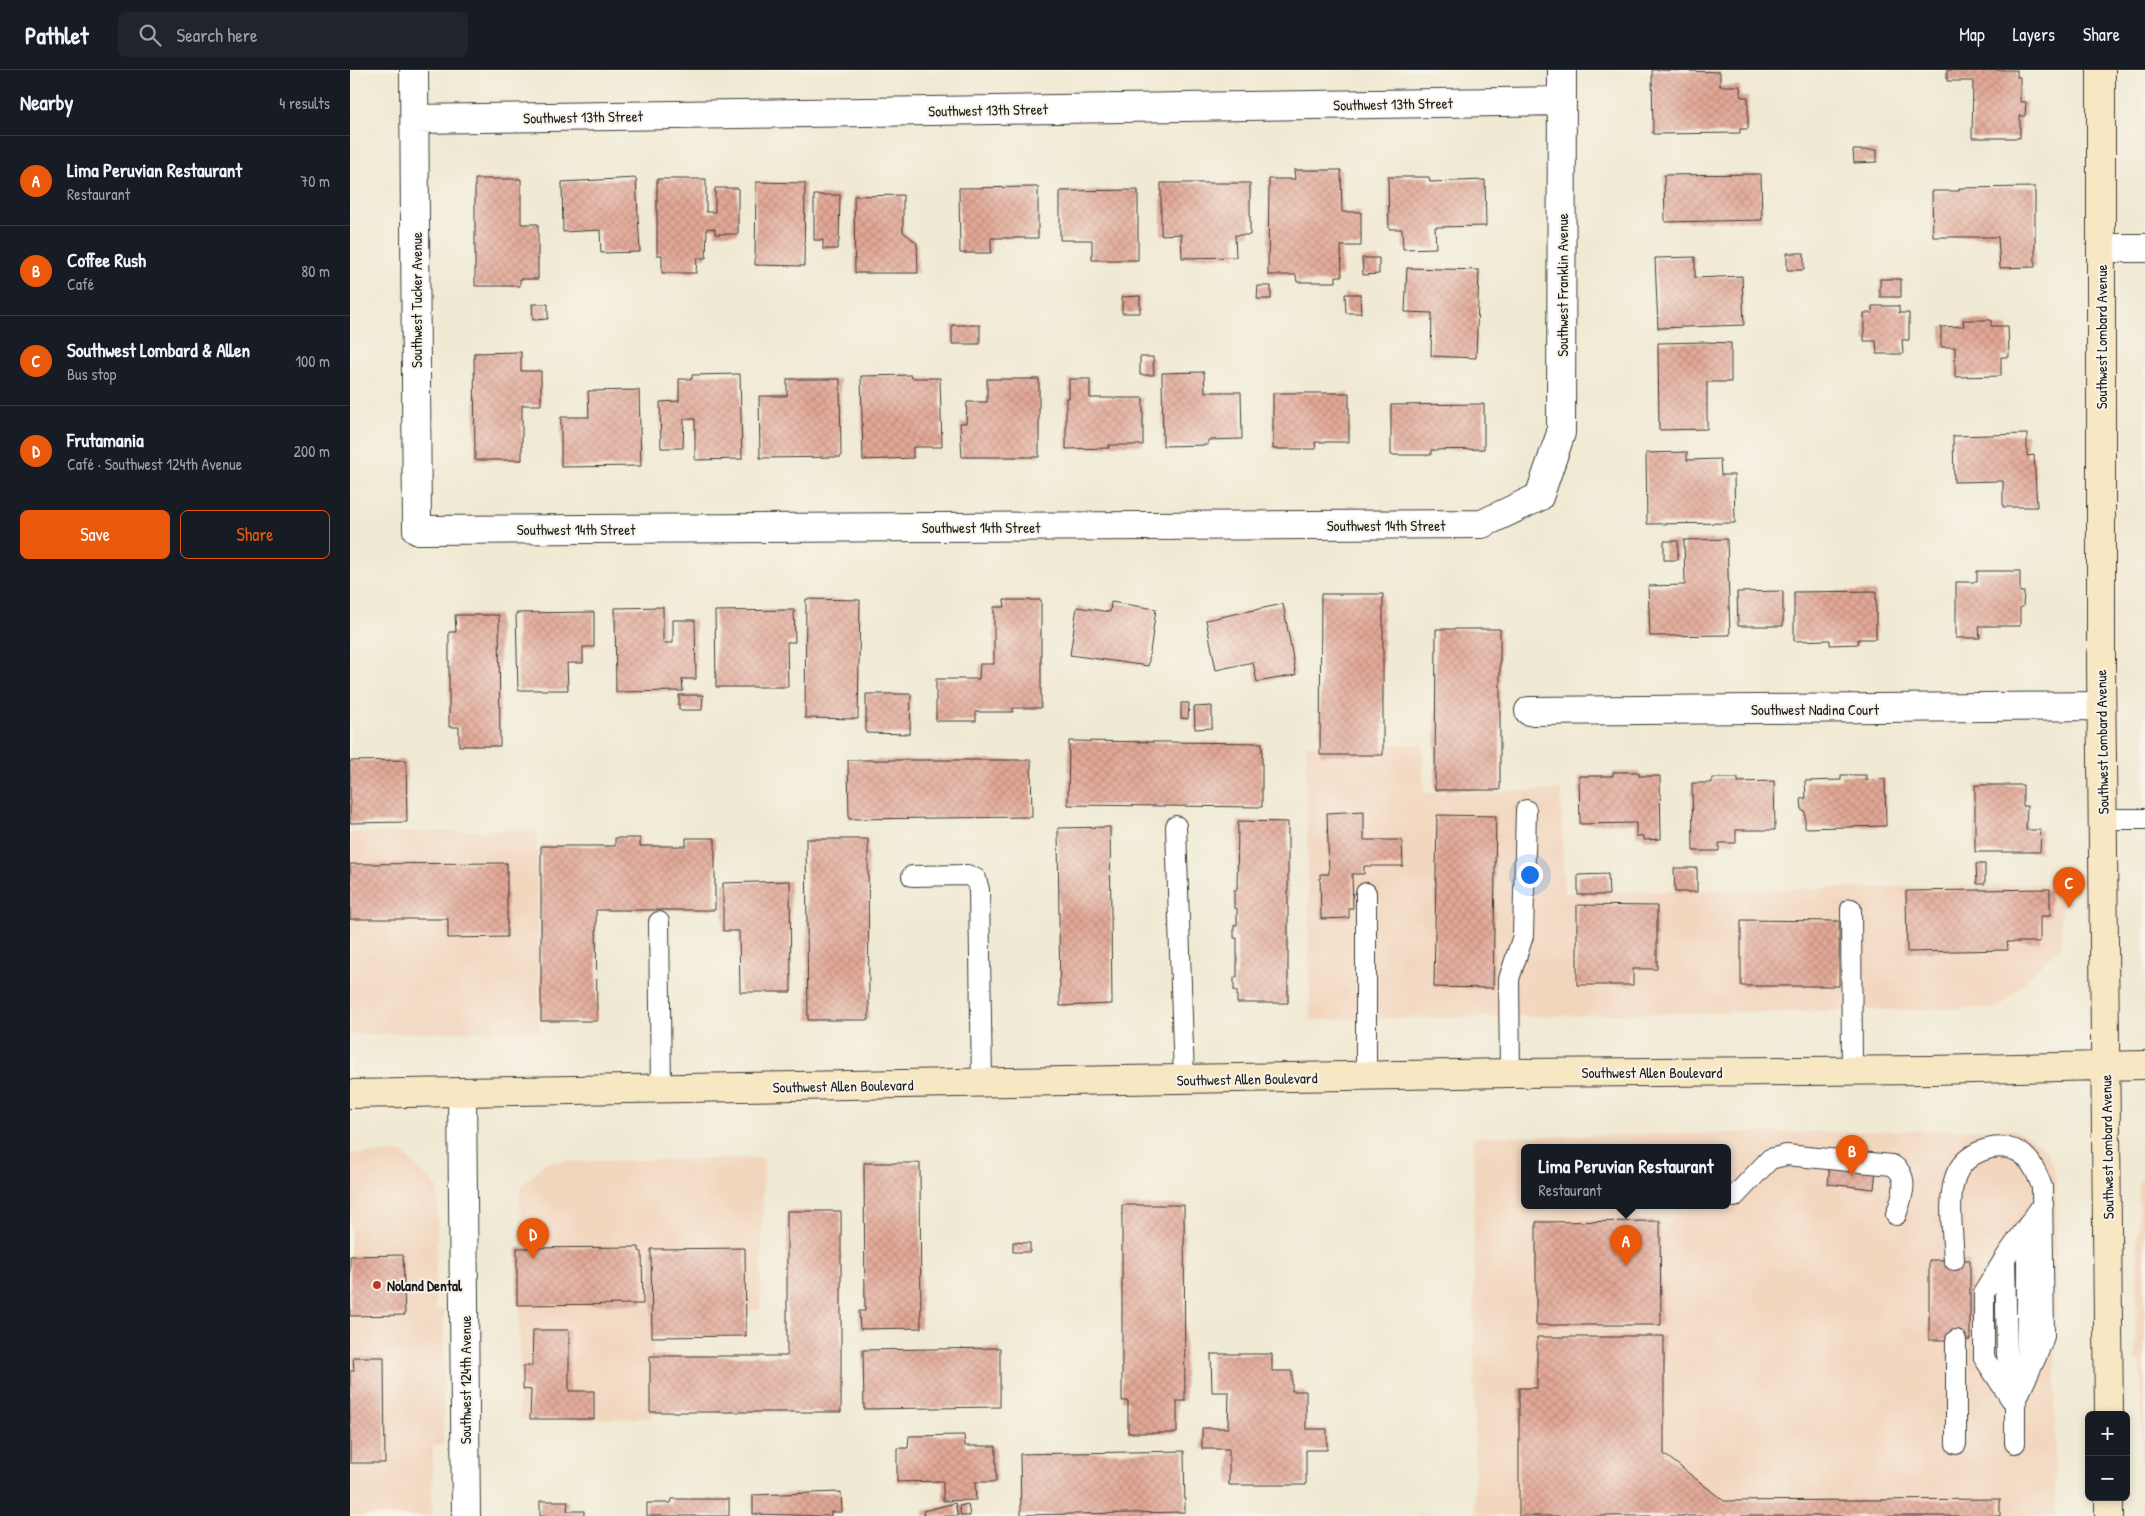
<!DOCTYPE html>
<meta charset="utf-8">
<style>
:root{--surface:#171b24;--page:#20242c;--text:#f1f3f6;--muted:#9ea1a6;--line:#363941;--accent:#ea580c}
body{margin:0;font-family:"Patrick Hand",sans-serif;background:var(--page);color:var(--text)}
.controls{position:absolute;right:15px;bottom:15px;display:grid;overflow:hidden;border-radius:8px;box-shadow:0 2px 8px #0003}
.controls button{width:45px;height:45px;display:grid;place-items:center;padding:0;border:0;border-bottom:1px solid var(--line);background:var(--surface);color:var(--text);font:25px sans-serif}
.you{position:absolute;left:1179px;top:804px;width:18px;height:18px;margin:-12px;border:4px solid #fff;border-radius:50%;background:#1a73e8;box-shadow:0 0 0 8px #1a73e833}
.badge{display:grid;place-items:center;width:32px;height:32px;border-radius:50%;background:var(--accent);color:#fff;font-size:16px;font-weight:700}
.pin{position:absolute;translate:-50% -41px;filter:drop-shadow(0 1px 2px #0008)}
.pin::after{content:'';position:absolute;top:26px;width:18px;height:15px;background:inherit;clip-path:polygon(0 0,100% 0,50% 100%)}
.popup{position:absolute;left:1171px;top:1074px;width:210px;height:65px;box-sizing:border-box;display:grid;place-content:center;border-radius:8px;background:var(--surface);filter:drop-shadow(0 1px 4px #0005);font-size:16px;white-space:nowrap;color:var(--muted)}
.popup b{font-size:19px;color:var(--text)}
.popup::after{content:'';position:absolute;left:50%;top:100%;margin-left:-10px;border:10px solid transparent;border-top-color:var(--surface)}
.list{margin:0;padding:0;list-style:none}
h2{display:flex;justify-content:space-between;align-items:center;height:65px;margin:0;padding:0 20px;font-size:21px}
h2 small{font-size:16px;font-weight:400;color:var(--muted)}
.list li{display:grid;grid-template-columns:32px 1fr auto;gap:15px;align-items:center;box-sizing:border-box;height:90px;padding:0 20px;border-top:1px solid var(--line)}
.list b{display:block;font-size:19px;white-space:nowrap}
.list p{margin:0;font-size:16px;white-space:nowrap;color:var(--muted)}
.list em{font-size:16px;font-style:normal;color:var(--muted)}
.actions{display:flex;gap:10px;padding:15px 20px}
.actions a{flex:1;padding:11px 0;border:1px solid var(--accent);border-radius:8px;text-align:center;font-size:18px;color:var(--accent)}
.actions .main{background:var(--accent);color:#fff}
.icon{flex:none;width:28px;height:28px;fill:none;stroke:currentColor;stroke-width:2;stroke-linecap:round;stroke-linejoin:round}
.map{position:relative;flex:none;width:1795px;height:1446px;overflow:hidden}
header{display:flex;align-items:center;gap:30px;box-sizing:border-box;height:70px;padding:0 25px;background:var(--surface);border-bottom:1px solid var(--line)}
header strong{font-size:24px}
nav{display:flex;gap:28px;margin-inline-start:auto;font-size:18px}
.search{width:350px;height:45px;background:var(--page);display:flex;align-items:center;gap:12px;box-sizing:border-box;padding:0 18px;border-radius:8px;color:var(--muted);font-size:19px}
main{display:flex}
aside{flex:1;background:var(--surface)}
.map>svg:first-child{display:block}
</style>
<header>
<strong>Pathlet</strong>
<div class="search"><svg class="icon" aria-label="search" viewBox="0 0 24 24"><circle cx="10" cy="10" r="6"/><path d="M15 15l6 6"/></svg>Search here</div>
<nav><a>Map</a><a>Layers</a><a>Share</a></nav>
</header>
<main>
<aside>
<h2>Nearby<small>4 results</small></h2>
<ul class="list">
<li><span class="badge">A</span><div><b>Lima Peruvian Restaurant</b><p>Restaurant</p></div><em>70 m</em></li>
<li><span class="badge">B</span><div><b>Coffee Rush</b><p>Café</p></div><em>80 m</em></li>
<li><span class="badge">C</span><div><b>Southwest Lombard &amp; Allen</b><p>Bus stop</p></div><em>100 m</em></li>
<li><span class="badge">D</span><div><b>Frutamania</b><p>Café · Southwest 124th Avenue</p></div><em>200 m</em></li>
</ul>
<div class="actions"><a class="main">Save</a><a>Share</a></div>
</aside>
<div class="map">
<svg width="1795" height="1446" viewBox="0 0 1795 1446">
<defs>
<pattern id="building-cross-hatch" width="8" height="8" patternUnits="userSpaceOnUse" patternTransform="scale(1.25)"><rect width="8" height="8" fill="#e2a796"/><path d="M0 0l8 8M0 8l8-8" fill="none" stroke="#c18f81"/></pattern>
</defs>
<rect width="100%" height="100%" fill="#f7f3e8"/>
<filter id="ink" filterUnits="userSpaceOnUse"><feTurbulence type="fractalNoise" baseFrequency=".02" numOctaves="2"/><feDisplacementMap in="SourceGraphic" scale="10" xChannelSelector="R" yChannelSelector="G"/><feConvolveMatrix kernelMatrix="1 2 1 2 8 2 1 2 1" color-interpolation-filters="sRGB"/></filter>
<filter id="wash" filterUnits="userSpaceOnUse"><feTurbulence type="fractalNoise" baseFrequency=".0096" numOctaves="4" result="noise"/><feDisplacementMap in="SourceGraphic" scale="20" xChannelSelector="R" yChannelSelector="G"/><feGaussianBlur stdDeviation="1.12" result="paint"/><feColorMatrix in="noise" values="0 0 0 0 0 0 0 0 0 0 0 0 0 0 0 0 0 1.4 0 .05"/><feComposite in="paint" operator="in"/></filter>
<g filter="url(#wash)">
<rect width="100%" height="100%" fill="#f0e9d3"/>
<path fill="#f2d5bd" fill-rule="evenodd" d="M 1072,674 L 1074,723 L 1211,720 L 1214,823 L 1711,814 L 1711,875 L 1649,938 L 960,950 L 956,675 Z
M 187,760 L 189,961 L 0,964 L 0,763 Z
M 1662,1059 L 1676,1065 L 1696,1080 L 1705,1103 L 1706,1114 L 1705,1446 L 1067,1446 L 1067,1444 L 1125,1444 L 1123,1067 ZM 1175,1077 L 1377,1077 L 1377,1135 L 1175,1135 Z
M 53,1083 L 88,1119 L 85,1239 L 94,1240 L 93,1375 L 83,1375 L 82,1446 L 0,1446 L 0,1084 Z
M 414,1088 L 410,1240 L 304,1239 L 303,1348 L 169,1349 L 171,1117 L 196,1092 Z
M 1795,1105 L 1795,1446 L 1792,1446 L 1791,1292 L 1785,1292 L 1789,1112 Z"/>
<g id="blocks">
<path fill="url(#building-cross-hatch)" d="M 1302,0 L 1370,2 L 1370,16 L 1390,16 L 1391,27 L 1398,27 L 1398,59 L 1390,59 L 1390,63 L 1303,64 Z
M 1597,0 L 1667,0 L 1667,7 L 1670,7 L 1670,32 L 1676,32 L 1675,46 L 1670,46 L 1670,68 L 1622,68 L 1623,11 L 1597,11 Z
M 1503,80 L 1527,80 L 1527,92 L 1504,93 Z
M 944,100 L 991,100 L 992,142 L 1011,142 L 1011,176 L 991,176 L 992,206 L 986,206 L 986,212 L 947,212 L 946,205 L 918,205 L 919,109 L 945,109 Z
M 1411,104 L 1412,150 L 1315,152 L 1314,105 Z
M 1038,107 L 1079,107 L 1080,112 L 1135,110 L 1136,156 L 1085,157 L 1086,178 L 1053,179 L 1052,159 L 1039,159 Z
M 286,108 L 290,182 L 251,183 L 250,160 L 213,162 L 212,112 Z
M 125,109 L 171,109 L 171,154 L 188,154 L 188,209 L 170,209 L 170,216 L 125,216 Z
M 307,109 L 356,109 L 356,142 L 365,142 L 365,118 L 388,118 L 388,164 L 365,164 L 365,159 L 357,158 L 356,188 L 347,188 L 346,203 L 312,203 L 312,185 L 307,185 Z
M 406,112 L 455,113 L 454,196 L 405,195 Z
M 811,113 L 900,113 L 900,165 L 885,165 L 886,187 L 832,188 L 831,164 L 811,165 Z
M 688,117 L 688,168 L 641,168 L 641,183 L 610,183 L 609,118 Z
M 1685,117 L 1685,197 L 1650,198 L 1648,167 L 1583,167 L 1582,121 L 1609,121 L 1609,118 Z
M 788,120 L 788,190 L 742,190 L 742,170 L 710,170 L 710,121 Z
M 464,125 L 490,125 L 489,170 L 487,179 L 473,179 L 473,170 L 464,170 Z
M 553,125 L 553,162 L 567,173 L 568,203 L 505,203 L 504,126 Z
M 1437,183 L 1454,183 L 1454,200 L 1437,200 Z
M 1345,187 L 1345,208 L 1392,206 L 1394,255 L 1308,258 L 1305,188 Z
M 1012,188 L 1029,188 L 1029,204 L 1013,205 Z
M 1057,198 L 1129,200 L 1126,288 L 1081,286 L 1082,243 L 1055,242 Z
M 1530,209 L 1551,209 L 1551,227 L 1530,227 Z
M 908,216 L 921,216 L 921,229 L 907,229 Z
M 995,224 L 1010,224 L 1011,243 L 996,243 Z
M 790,226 L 790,243 L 772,243 L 772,227 Z
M 182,234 L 198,234 L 198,249 L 183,250 Z
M 1522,236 L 1549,236 L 1549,243 L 1559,243 L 1559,270 L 1552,270 L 1553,284 L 1527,284 L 1526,271 L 1514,271 L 1514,243 L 1522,243 Z
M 1613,250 L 1641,250 L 1641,256 L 1658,256 L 1659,287 L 1651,287 L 1651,306 L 1605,307 L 1605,277 L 1591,277 L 1591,257 L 1614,256 Z
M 602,255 L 630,255 L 630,274 L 602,274 Z
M 1355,272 L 1381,273 L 1381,312 L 1357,312 L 1357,359 L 1309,360 L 1308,273 Z
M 171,282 L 171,301 L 191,301 L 191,335 L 172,335 L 172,390 L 125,390 L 124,283 Z
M 790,287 L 803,287 L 804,305 L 790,305 Z
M 854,302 L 855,322 L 891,322 L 892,369 L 858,370 L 858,375 L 813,376 L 812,303 Z
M 390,304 L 392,389 L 345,390 L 345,349 L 334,349 L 333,378 L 311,378 L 310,332 L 329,331 L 329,309 L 342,309 L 342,305 Z
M 561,305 L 562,308 L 590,308 L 592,377 L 563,377 L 563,388 L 513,390 L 511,306 Z
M 437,309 L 490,309 L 491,387 L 410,388 L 409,326 L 437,326 Z
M 637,309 L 689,309 L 689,387 L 612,387 L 610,353 L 616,353 L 617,332 L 637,332 Z
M 719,309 L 740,309 L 740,328 L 793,328 L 793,375 L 759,375 L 759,378 L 716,379 L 716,328 L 719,328 Z
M 289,320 L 291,396 L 211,397 L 211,347 L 239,347 L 238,321 Z
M 923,323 L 999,323 L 999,372 L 965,372 L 966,379 L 923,379 Z
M 1134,334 L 1134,379 L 1081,380 L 1081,385 L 1041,385 L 1041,335 Z
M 1677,364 L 1677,386 L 1684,385 L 1687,437 L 1653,437 L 1653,411 L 1604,412 L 1603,366 Z
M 1337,382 L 1337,390 L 1370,389 L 1371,405 L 1384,405 L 1385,453 L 1297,454 L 1296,383 Z
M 1377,469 L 1380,565 L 1300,566 L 1298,516 L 1335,515 L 1334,470 Z
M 1314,471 L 1328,471 L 1328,490 L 1314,490 Z
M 1627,501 L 1670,501 L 1670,522 L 1674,522 L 1673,537 L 1670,537 L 1670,556 L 1629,556 L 1630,568 L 1606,568 L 1606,512 L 1627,512 Z
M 1433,521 L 1433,556 L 1388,556 L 1387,522 Z
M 1526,521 L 1526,569 L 1508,569 L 1508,574 L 1480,575 L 1480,570 L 1444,571 L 1444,522 Z
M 971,524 L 1033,524 L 1033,685 L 970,685 Z
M 456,529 L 510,530 L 508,649 L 455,648 Z
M 654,530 L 691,530 L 691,638 L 663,638 L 663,642 L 626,642 L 626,651 L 586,651 L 586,609 L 629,609 L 630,594 L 644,594 L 644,537 L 655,537 Z
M 761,532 L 806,539 L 798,596 L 720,585 L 727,537 L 760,542 Z
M 933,534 L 946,605 L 907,612 L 903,592 L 866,600 L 856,550 Z
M 313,537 L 313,573 L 323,573 L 323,550 L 345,550 L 346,609 L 332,609 L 333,621 L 266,622 L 265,538 Z
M 444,540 L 445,572 L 437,572 L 438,617 L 366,617 L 365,541 Z
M 244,542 L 244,577 L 233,577 L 233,593 L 217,593 L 218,620 L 168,620 L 166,543 Z
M 105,545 L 149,545 L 150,676 L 109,676 L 109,657 L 99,657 L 99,562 L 106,562 Z
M 1086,559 L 1150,559 L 1150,720 L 1085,720 Z
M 516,624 L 561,624 L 560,664 L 516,663 Z
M 329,625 L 353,625 L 352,640 L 329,640 Z
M 831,633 L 839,633 L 838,649 L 831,648 Z
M 862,636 L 862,658 L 845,659 L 844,637 Z
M 719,671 L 912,673 L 912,737 L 718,735 Z
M 56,690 L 57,752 L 0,753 L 0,691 Z
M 498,690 L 681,690 L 682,747 L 499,749 Z
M 1263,702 L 1289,702 L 1289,706 L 1310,706 L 1311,769 L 1294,770 L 1294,766 L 1286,766 L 1286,753 L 1230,754 L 1229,706 L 1263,706 Z
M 1491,705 L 1516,705 L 1516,710 L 1535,709 L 1536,756 L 1455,758 L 1455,741 L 1452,741 L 1451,728 L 1456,728 L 1455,711 L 1491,710 Z
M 1362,708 L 1388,708 L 1388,712 L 1424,711 L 1425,760 L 1386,760 L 1386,773 L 1369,773 L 1369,781 L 1343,781 L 1342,713 L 1362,713 Z
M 1625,715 L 1673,715 L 1673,736 L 1677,736 L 1676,760 L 1691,760 L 1690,782 L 1625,782 Z
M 1014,741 L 1014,770 L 1052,770 L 1053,796 L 1014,796 L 1014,804 L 1002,804 L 1003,838 L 999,838 L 999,848 L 971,849 L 970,804 L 979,804 L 977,743 Z
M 1087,745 L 1146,746 L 1143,918 L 1084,917 Z
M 888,751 L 938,752 L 938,933 L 887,933 L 887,921 L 884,921 L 884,907 L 887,907 L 887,868 L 884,868 L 884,855 L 887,855 L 887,838 L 884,838 L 884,820 L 887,820 Z
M 760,757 L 762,934 L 710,936 L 708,758 Z
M 265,768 L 290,768 L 290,776 L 336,776 L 336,768 L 365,768 L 365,840 L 246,840 L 247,951 L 191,951 L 191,776 L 265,776 Z
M 456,769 L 518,769 L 519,950 L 458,950 Z
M 157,793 L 157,867 L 98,868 L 98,849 L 0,849 L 0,794 Z
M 1626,794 L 1635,794 L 1635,814 L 1627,814 Z
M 1324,798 L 1347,798 L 1347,822 L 1325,822 Z
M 1258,804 L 1259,825 L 1228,825 L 1228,805 Z
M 440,811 L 441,922 L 390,922 L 389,861 L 373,861 L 373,813 Z
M 1700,819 L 1700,846 L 1690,846 L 1690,872 L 1657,872 L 1658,880 L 1557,882 L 1556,821 Z
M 1227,835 L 1307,836 L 1307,899 L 1283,899 L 1283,915 L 1227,915 Z
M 1391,850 L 1489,851 L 1489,916 L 1391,916 Z
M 514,1093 L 570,1093 L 571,1258 L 510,1259 L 509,1241 L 515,1241 Z
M 1480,1094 L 1526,1099 L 1524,1119 L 1478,1114 Z
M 772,1135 L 834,1135 L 835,1331 L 827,1331 L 827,1363 L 778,1363 L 778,1331 L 772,1331 Z
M 437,1141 L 491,1141 L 491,1342 L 300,1342 L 300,1286 L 437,1286 Z
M 1310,1151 L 1311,1255 L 1186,1255 L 1186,1152 Z
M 663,1172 L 680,1173 L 680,1182 L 663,1182 Z
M 289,1177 L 289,1181 L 292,1182 L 293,1234 L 167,1235 L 167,1178 Z
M 395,1178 L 396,1266 L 302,1267 L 301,1179 Z
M 53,1185 L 55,1245 L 0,1246 L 0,1186 Z
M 1579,1190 L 1620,1190 L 1620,1270 L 1579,1270 Z
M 183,1260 L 219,1260 L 219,1321 L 244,1321 L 244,1349 L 180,1349 L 181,1320 L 173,1319 L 173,1296 L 182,1296 Z
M 1272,1266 L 1314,1266 L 1314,1384 L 1374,1431 L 1650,1429 L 1650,1446 L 1169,1446 L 1169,1318 L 1187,1318 L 1187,1267 L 1272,1267 Z
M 650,1278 L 650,1337 L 514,1339 L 513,1280 Z
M 861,1284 L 922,1284 L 922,1301 L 942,1301 L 942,1321 L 956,1321 L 956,1359 L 977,1359 L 977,1380 L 956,1380 L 956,1415 L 879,1415 L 879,1379 L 852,1379 L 852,1358 L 878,1358 L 879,1322 L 862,1322 Z
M 3,1287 L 34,1287 L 35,1393 L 0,1393 L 0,1301 L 4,1301 Z
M 614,1365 L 615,1376 L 646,1376 L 646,1412 L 625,1412 L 626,1430 L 593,1431 L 593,1411 L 547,1412 L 547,1378 L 558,1378 L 559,1366 Z
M 834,1381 L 835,1442 L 671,1445 L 670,1384 Z
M 491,1422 L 492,1442 L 481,1442 L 481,1446 L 403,1444 L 403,1425 Z
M 322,1429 L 379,1429 L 379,1446 L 297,1446 L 297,1433 L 321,1433 Z
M 190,1431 L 218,1431 L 217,1441 L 234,1441 L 234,1446 L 190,1446 Z
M 605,1433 L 608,1446 L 574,1446 L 573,1441 Z
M 618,1434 L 620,1446 L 611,1446 L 609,1436 Z"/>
</g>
</g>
<g filter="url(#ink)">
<use href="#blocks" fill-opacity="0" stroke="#3c3b37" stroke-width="1"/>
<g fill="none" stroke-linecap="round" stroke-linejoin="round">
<g stroke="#3c3b37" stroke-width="22">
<path id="lane" d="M 1753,749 L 1795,749
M 826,756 L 834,1010
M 562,806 L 617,805 L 626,809 L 629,820 L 632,1013
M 1016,823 L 1016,1006
M 1501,839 L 1502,1000
M 309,852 L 311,1019
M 1160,1003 L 1159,909 L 1173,866 L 1176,740
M 1384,1127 L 1420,1089 L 1436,1085 L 1542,1095 C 1561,1106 1552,1128 1546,1145
M 1655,1188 L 1634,1222 L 1634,1288 L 1661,1329
M 1604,1190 C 1603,1166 1597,1127 1606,1105 C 1615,1083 1643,1072 1665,1080 C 1680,1086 1687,1103 1692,1117 L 1694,1266 C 1687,1290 1673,1311 1665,1334
M 1606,1270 L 1606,1374
M 1677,1300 L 1677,1156
M 1665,1373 L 1665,1334 L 1657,1285 L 1655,1188 L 1693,1134"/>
</g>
<g stroke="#3c3b37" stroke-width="30">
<path id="street" d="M 64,0 L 67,460 L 1132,454 L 1189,427 L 1211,363 L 1212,0
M 65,49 L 1212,31
M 1751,178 L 1795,178
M 1179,641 L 1751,636
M 112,1023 L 116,1446"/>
</g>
<g stroke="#3c3b37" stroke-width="30">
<path id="secondary" d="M 1751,0 L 1751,595 L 1759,1345
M 0,1024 L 1160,1003 L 1581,1000 L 1795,995
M 1759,1427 L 1759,1446"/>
</g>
<use href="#lane" stroke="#fff" stroke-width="20"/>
<use href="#street" stroke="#fff" stroke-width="28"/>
<use href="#secondary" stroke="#f8e7c3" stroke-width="28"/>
</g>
</g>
<circle fill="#c8321e" stroke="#f7f3e8" stroke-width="2" cx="27" cy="1215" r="5"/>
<g text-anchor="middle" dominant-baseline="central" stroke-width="4" stroke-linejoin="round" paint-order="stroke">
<g font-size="15" fill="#1c1c1c" stroke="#f7f3e8">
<text transform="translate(1043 34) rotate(-1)">Southwest 13th Street</text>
<text transform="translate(638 40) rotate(-1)">Southwest 13th Street</text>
<text transform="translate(233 47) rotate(-1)">Southwest 13th Street</text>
<text transform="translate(1212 215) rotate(-90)">Southwest Franklin Avenue</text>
<text transform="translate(66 230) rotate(-90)">Southwest Tucker Avenue</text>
<text transform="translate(1751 267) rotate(-90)">Southwest Lombard Avenue</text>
<text x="1036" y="455">Southwest 14th Street</text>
<text x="631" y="457">Southwest 14th Street</text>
<text x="226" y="459">Southwest 14th Street</text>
<text x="1465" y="639">Southwest Nadina Court</text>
<text transform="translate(1752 672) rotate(-91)">Southwest Lombard Avenue</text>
<text x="1302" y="1002">Southwest Allen Boulevard</text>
<text transform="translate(897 1009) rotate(-1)">Southwest Allen Boulevard</text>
<text transform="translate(493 1016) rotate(-1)">Southwest Allen Boulevard</text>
<text transform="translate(1757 1077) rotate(-91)">Southwest Lombard Avenue</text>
<text transform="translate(115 1310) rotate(-90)">Southwest 124th Avenue</text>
</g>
<g font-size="15" font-weight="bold" fill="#1c1c1c" stroke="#f7f3e8" text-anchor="start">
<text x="37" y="1215">Noland Dental</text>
</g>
</g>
</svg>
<div class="controls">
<button>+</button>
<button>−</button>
</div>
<div class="you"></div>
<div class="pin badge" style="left:1276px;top:1196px">A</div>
<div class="popup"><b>Lima Peruvian Restaurant</b>Restaurant</div>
<div class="pin badge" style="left:1502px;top:1106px">B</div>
<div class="pin badge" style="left:1719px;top:838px">C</div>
<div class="pin badge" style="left:183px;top:1189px">D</div>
</div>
</main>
